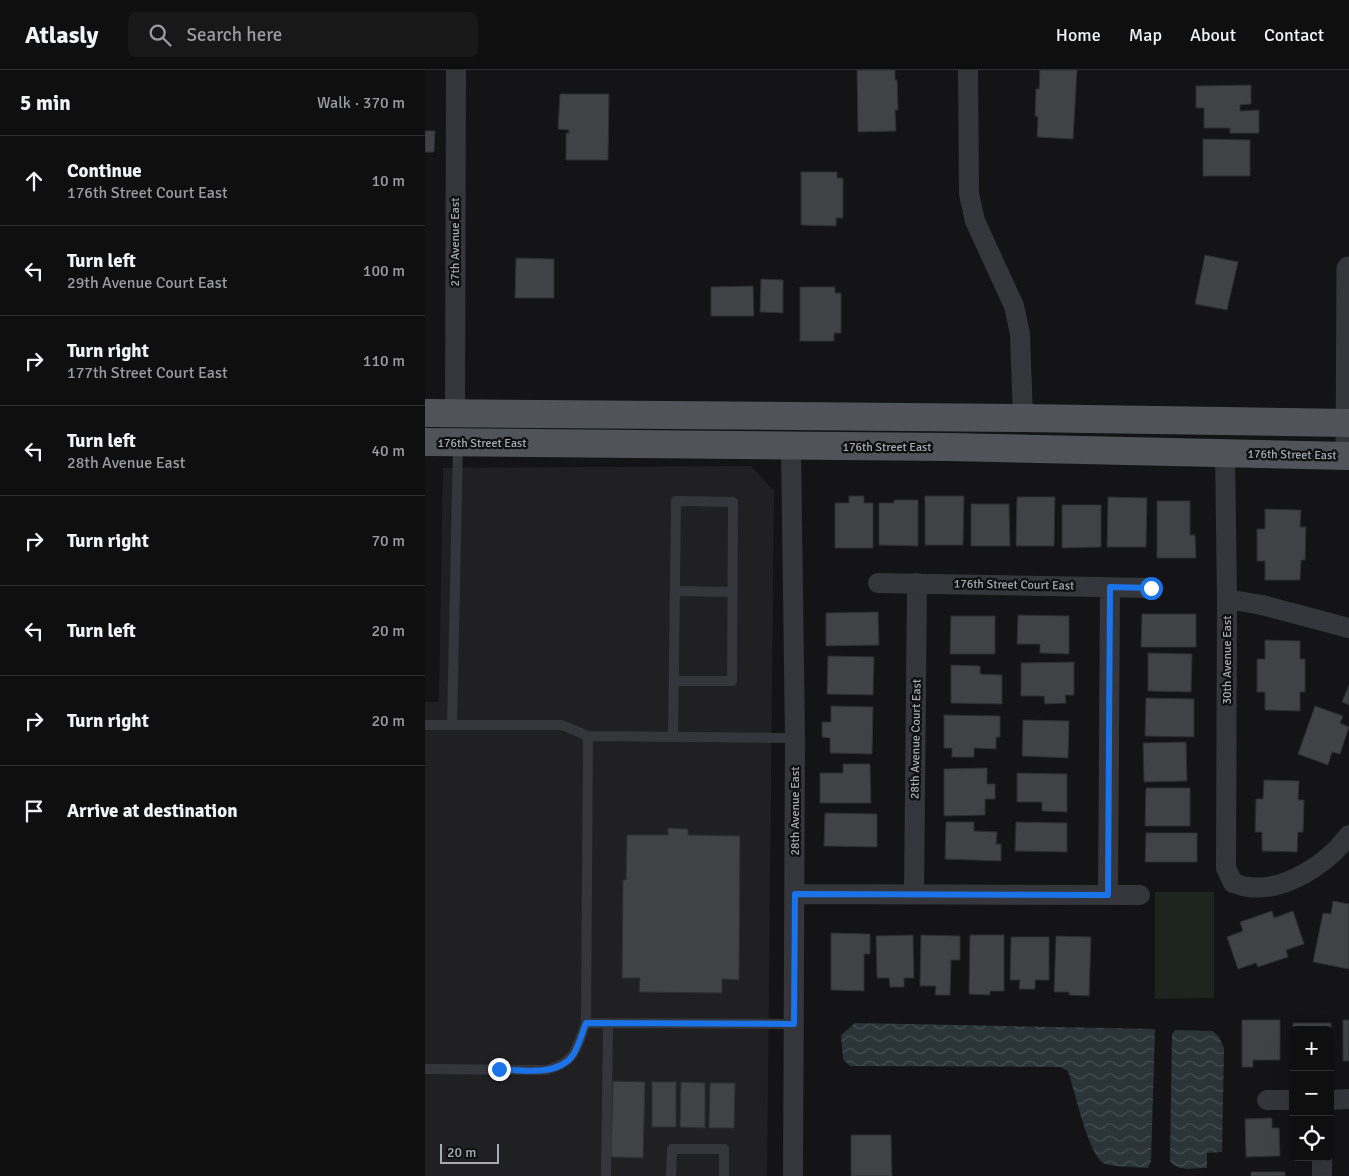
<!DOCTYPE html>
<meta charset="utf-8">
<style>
:root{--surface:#0f0f10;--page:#181819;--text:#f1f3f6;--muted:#9b9c9f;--line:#2f2f30}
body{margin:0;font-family:Signika,sans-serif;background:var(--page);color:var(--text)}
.controls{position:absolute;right:15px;bottom:15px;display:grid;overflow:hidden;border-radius:8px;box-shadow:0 5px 20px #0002}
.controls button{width:45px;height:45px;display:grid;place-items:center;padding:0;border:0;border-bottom:1px solid var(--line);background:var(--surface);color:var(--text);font:25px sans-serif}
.scale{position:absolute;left:15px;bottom:12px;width:59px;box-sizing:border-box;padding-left:5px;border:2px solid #a5acb6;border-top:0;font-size:14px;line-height:18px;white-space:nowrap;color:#a5acb6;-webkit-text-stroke:4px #0f0f10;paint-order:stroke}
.stop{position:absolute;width:15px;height:15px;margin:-11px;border:4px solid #1a73e8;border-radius:50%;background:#fff}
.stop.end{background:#1a73e8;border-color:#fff;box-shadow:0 1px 5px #0008}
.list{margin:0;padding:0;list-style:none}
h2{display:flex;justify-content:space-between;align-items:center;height:65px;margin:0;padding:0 20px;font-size:21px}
h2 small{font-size:16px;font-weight:400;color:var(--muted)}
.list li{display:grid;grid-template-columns:32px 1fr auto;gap:15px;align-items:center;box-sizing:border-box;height:90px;padding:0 20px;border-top:1px solid var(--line)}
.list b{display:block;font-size:19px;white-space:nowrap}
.list p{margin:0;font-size:16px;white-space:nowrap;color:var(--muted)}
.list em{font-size:16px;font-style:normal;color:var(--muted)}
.icon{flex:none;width:28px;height:28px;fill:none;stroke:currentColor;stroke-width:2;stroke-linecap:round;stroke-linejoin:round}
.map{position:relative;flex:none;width:924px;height:1106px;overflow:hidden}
header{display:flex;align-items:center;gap:30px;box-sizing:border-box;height:70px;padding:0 25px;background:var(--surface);border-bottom:1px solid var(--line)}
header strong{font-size:24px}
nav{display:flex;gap:28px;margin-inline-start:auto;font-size:18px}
.search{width:350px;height:45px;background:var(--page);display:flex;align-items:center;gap:12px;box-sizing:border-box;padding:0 18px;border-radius:8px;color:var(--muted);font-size:19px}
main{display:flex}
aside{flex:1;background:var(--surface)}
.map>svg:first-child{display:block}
</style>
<header>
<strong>Atlasly</strong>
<div class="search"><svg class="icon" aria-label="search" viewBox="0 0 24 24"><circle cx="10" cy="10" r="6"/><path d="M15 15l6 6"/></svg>Search here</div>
<nav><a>Home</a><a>Map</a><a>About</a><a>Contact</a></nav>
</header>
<main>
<aside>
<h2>5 min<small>Walk · 370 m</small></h2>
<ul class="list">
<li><svg class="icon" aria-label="ahead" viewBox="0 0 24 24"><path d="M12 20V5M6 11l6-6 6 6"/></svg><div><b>Continue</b><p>176th Street Court East</p></div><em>10 m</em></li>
<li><svg class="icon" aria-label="left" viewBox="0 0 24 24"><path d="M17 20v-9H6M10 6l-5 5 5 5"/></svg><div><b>Turn left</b><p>29th Avenue Court East</p></div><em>100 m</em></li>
<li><svg class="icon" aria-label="right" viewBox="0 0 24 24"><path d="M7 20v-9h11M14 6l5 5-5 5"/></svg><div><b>Turn right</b><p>177th Street Court East</p></div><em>110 m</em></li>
<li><svg class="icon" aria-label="left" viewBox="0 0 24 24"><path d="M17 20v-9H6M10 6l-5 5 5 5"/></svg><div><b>Turn left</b><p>28th Avenue East</p></div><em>40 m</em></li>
<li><svg class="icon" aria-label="right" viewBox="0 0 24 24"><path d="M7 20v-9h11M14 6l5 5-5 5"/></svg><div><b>Turn right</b></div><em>70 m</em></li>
<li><svg class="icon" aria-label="left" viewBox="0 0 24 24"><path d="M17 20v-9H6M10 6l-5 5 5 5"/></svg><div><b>Turn left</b></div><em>20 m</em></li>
<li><svg class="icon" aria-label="right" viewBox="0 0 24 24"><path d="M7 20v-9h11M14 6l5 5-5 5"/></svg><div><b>Turn right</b></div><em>20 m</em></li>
<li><svg class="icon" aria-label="arrive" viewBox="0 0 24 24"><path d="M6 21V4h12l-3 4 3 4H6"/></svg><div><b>Arrive at destination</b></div></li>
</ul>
</aside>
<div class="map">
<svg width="924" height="1106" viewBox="0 0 924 1106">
<defs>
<pattern id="water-waves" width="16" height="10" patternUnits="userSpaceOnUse" patternTransform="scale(1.25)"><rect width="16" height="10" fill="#2a3439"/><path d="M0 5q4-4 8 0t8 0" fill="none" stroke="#464f53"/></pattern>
</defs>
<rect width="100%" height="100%" fill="#141416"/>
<path fill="#202023" d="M 326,396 L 349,421 L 342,1106 L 0,1106 L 0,632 L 14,632 L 18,398 Z"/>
<path fill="#1e251e" d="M 730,822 L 789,822 L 789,928 L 730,929 Z"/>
<path fill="url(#water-waves)" d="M 430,953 L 730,959 L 726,1091 L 723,1098 C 712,1097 690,1097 680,1094 C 664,1088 649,1018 643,1001 L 635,997 L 425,996 L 418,989 L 416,965 Z
M 750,960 L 788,961 L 794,967 L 799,978 L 797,1082 L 782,1083 L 782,1098 C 769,1098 753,1102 745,1091 L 747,964 Z"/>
<path fill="#404246" stroke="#2e2e32" d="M 432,0 L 470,0 L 470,10 L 472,10 L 473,40 L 470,40 L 471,61 L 433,62 Z
M 615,0 L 652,0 L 648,69 L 612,67 L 613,47 L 610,46 L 611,19 L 614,19 Z
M 826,15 L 826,34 L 815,35 L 815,41 L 834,40 L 834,63 L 805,63 L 805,58 L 779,58 L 779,38 L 771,38 L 771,16 Z
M 135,24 L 184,24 L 183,90 L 141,90 L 141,63 L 144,63 L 144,60 L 133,59 Z
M 0,61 L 10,61 L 9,82 L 0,82 Z
M 778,69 L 825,70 L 825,106 L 778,106 Z
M 376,102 L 412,102 L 412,108 L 418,108 L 418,148 L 411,148 L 411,156 L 376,155 Z
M 780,185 L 813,192 L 802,240 L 770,234 Z
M 91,188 L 129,189 L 129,228 L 90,228 Z
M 336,209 L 358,210 L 358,243 L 335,242 Z
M 328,216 L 329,246 L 286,246 L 286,217 Z
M 375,217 L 410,217 L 410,223 L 416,223 L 416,263 L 409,263 L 409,271 L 375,271 Z
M 424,426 L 439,426 L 439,433 L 448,433 L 448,478 L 410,478 L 410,433 L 424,433 Z
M 500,426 L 539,426 L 538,475 L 500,475 Z
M 592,427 L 630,427 L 629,476 L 591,476 Z
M 683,427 L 722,428 L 721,477 L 682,477 Z
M 469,430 L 493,430 L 493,476 L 454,475 L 454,433 L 469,433 Z
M 732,431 L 765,431 L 765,465 L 770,465 L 771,488 L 732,488 Z
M 546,434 L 584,434 L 585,476 L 546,476 Z
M 637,435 L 676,435 L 676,477 L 637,478 Z
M 840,439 L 876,440 L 875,457 L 881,457 L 880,490 L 876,490 L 875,510 L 840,510 L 840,491 L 832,491 L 832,459 L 840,459 Z
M 453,542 L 454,575 L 401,576 L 401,543 Z
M 717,544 L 771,544 L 771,577 L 716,577 Z
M 593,545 L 644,546 L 644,584 L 615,583 L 615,574 L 592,574 Z
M 526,546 L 570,546 L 570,584 L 525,584 Z
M 840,570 L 875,571 L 875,589 L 880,589 L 880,622 L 875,622 L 875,641 L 840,640 L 840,622 L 832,622 L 832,589 L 840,589 Z
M 723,583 L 767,584 L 766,622 L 723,621 Z
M 403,586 L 449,587 L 448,625 L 402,624 Z
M 649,592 L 649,625 L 640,625 L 641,633 L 620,634 L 619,626 L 596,626 L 596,593 Z
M 526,595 L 555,596 L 555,604 L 577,605 L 577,634 L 526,633 Z
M 924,615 L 924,635 L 917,632 Z
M 721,628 L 769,629 L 769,667 L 720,666 Z
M 406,636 L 448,637 L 447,684 L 405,683 L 405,668 L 397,667 L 397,652 L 406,652 Z
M 890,636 L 918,646 L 915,653 L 924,657 L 915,684 L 907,682 L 903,695 L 873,684 Z
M 519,645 L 575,646 L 575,667 L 571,667 L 571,679 L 549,678 L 549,687 L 527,687 L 527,678 L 519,678 Z
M 598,650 L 644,651 L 643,688 L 597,686 Z
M 761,672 L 762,711 L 719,712 L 718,673 Z
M 418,694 L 445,694 L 446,733 L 395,733 L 395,703 L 418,703 Z
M 562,698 L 562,714 L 570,714 L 570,729 L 560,729 L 560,745 L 519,746 L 519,699 Z
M 592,703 L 642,704 L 642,742 L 617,741 L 617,732 L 592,732 Z
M 839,710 L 874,711 L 873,730 L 879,730 L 878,762 L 873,762 L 872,782 L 837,781 L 837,762 L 830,762 L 831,729 L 838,729 Z
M 721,718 L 765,718 L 765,756 L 720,756 Z
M 400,743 L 452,744 L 452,777 L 399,776 Z
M 521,752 L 549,752 L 549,761 L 572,762 L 571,774 L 576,774 L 576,791 L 520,789 Z
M 591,752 L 642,753 L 642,782 L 590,781 Z
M 243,758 L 263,759 L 263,765 L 315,766 L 314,910 L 297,909 L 297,923 L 214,922 L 215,908 L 197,908 L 198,810 L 201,810 L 202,765 L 243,765 Z
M 721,763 L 772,763 L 772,792 L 720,792 Z
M 908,831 L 924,834 L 924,899 L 888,892 L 898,843 L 906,844 Z
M 847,841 L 849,848 L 868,841 L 879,874 L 861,880 L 863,887 L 833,897 L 831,893 L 813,899 L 802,867 L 818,861 L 815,852 Z
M 406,863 L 445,864 L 445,884 L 439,884 L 439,921 L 406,920 Z
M 488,865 L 489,908 L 479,908 L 479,917 L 465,917 L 464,908 L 452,908 L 451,866 Z
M 496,865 L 535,866 L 535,890 L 526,890 L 525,925 L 510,925 L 511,916 L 495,916 Z
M 545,865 L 579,865 L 579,921 L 565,921 L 565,925 L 544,924 Z
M 631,866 L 666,867 L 664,926 L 644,925 L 644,922 L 629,922 Z
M 586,867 L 624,867 L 624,910 L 610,910 L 610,919 L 594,919 L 595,910 L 585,910 Z
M 817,950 L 855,950 L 855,990 L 828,990 L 828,997 L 817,997 Z
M 918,950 L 924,950 L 924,991 L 918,991 Z
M 868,953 L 906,953 L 906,993 L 905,960 L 868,960 Z
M 188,1011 L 220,1012 L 218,1088 L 186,1087 Z
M 227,1012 L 251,1012 L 251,1057 L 227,1057 Z
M 256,1012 L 280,1013 L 280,1058 L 255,1057 Z
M 285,1013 L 310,1013 L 309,1058 L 284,1058 Z
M 847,1048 L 847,1058 L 854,1058 L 855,1086 L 821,1087 L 820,1049 Z
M 426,1065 L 466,1065 L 467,1106 L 426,1106 Z
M 826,1102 L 860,1102 L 860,1106 L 826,1106 Z"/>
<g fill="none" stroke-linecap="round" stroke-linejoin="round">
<path stroke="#35363b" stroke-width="10" d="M 250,521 L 307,522
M 0,655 L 137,655 L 163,666 L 370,668
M 27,655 L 33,374
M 163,666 L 161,953 L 369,954
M 248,667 L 251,431 L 308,432 L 307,611 L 249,611
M 0,999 L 121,1000 C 151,992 151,979 161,953
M 181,1106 L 183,953
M 246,1106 L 247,1079 L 299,1079 L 299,1106"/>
<path stroke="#35363b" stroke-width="20" d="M 543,0 L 544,124 L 550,151 L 589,236 L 595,264 L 598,348
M 30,343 L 31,0
M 366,376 L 370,668 L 368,1106
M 800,383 L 802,529 L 801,798 L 808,813 C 812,814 818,817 823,817 C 860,822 902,794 924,765
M 453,513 L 726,518
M 802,529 L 837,535 L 924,558
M 370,824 L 715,825
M 489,824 L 492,513
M 683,825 L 685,517
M 842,1030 L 868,1030
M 905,1030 L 924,1029
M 897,1087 L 897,1106"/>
<path stroke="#35363b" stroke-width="25" d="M 923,386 L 924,199"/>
<path stroke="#51535a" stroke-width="28" d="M 0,343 L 598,348 L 924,353
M 0,372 L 524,377 L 924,386"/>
</g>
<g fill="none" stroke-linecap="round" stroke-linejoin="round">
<path stroke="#1a73e8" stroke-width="6" d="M 74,999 C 96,1000 133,1007 148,985 C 154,976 157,963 161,953 L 369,954 L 370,824 L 683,825 L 685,517 L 726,518"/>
</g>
<g text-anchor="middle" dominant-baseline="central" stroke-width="4.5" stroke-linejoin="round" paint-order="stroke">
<g font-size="12" fill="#a5acb6" stroke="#0f0f10">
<text transform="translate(30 172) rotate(-90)">27th Avenue East</text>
<text x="57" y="373">176th Street East</text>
<text x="462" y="377">176th Street East</text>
<text transform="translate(867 385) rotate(1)">176th Street East</text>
<text transform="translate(589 515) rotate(1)">176th Street Court East</text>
<text transform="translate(802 590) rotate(-90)">30th Avenue East</text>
<text transform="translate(491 669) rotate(-89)">28th Avenue Court East</text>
<text transform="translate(370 741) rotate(-90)">28th Avenue East</text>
</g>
</g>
</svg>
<div class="controls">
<button>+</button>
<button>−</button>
<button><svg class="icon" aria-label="locate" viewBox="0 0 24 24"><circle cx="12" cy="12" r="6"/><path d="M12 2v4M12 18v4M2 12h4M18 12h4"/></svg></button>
</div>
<div class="scale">20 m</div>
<div class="stop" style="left:726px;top:518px"></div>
<div class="stop end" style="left:74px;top:999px"></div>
</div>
</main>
